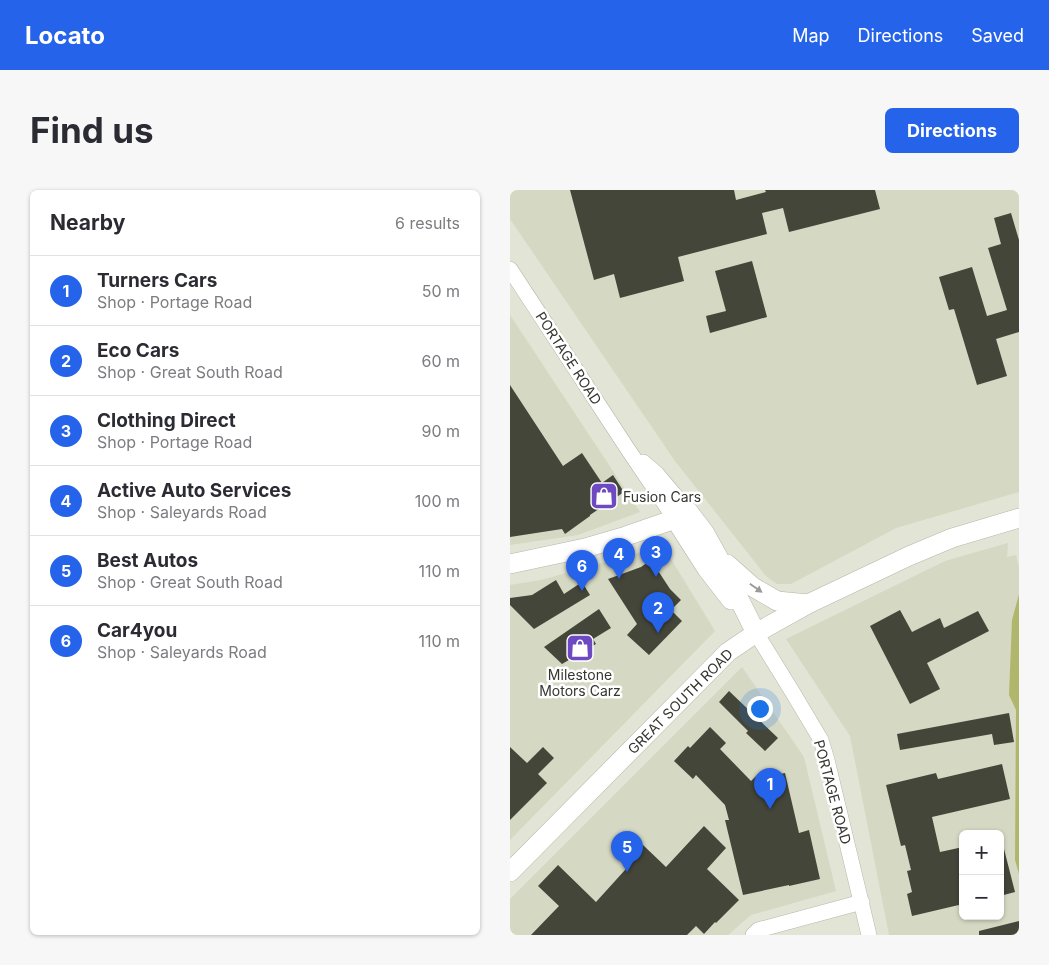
<!DOCTYPE html>
<meta charset="utf-8">
<style>
:root{--surface:#fff;--page:#f7f7f7;--text:#2b2b33;--muted:#7c7c81;--line:#e1e1e2;--accent:#2563eb}
body{margin:0;font-family:Inter,sans-serif;background:var(--page);color:var(--text)}
.controls{position:absolute;right:15px;bottom:15px;display:grid;overflow:hidden;border-radius:8px;box-shadow:0 1px 4px #0004}
.controls button{width:45px;height:45px;display:grid;place-items:center;padding:0;border:0;border-bottom:1px solid var(--line);background:var(--surface);color:var(--text);font:25px sans-serif}
.you{position:absolute;left:249px;top:518px;width:18px;height:18px;margin:-12px;border:4px solid #fff;border-radius:50%;background:#1a73e8;box-shadow:0 0 0 8px #1a73e833}
.badge{display:grid;place-items:center;width:32px;height:32px;border-radius:50%;background:var(--accent);color:#fff;font-size:16px;font-weight:700}
.pin{position:absolute;translate:-50% -41px;filter:drop-shadow(0 1px 2px #0008)}
.pin::after{content:'';position:absolute;top:26px;width:18px;height:15px;background:inherit;clip-path:polygon(0 0,100% 0,50% 100%)}
.list{margin:0;padding:0;list-style:none}
h2{display:flex;justify-content:space-between;align-items:center;height:65px;margin:0;padding:0 20px;font-size:21px}
h2 small{font-size:16px;font-weight:400;color:var(--muted)}
.list li{display:grid;grid-template-columns:32px 1fr auto;gap:15px;align-items:center;box-sizing:border-box;height:70px;padding:0 20px;border-top:1px solid var(--line)}
.list b{display:block;font-size:19px;white-space:nowrap}
.list p{margin:0;font-size:16px;white-space:nowrap;color:var(--muted)}
.list em{font-size:16px;font-style:normal;color:var(--muted)}
.map{position:relative;flex:none;width:509px;height:745px;overflow:hidden;border-radius:8px}
header{display:flex;align-items:center;gap:30px;box-sizing:border-box;height:70px;padding:0 25px;background:var(--accent);color:#fff}
header strong{font-size:24px}
nav{display:flex;gap:28px;margin-inline-start:auto;font-size:18px}
.intro{display:flex;align-items:center;justify-content:space-between;box-sizing:border-box;height:120px;padding:0 30px}
h1{margin:0;font-size:35px}
.button{padding:12px 22px;border-radius:8px;background:var(--accent);color:#fff;font-size:18px;font-weight:700}
main{display:flex;gap:30px;padding:0 30px}
aside{flex:1;background:var(--surface);border-radius:8px;box-shadow:0 1px 4px #0004}
.map>svg:first-child{display:block}
</style>
<header>
<strong>Locato</strong>
<nav><a>Map</a><a>Directions</a><a>Saved</a></nav>
</header>
<div class="intro"><h1>Find us</h1><a class="button">Directions</a></div>
<main>
<aside>
<h2>Nearby<small>6 results</small></h2>
<ul class="list">
<li><span class="badge">1</span><div><b>Turners Cars</b><p>Shop · Portage Road</p></div><em>50 m</em></li>
<li><span class="badge">2</span><div><b>Eco Cars</b><p>Shop · Great South Road</p></div><em>60 m</em></li>
<li><span class="badge">3</span><div><b>Clothing Direct</b><p>Shop · Portage Road</p></div><em>90 m</em></li>
<li><span class="badge">4</span><div><b>Active Auto Services</b><p>Shop · Saleyards Road</p></div><em>100 m</em></li>
<li><span class="badge">5</span><div><b>Best Autos</b><p>Shop · Great South Road</p></div><em>110 m</em></li>
<li><span class="badge">6</span><div><b>Car4you</b><p>Shop · Saleyards Road</p></div><em>110 m</em></li>
</ul>
</aside>
<div class="map">
<svg width="509" height="745" viewBox="0 0 509 745">
<rect width="100%" height="100%" fill="#e2e4d5"/>
<path fill="#d5d8c2" fill-rule="evenodd" d="M 0,0 L 509,0 L 509,302 L 386,338 L 281,394 L 267,394 L 256,386 L 165,271 L 0,29 Z
M 0,125 L 130,322 L 68,345 L 0,355 Z
M 498,353 L 497,367 L 506,365 L 509,377 L 509,745 L 379,745 L 340,546 L 276,449 L 435,371 ZM 453,644 L 490,644 L 490,726 L 453,726 Z
M 153,356 L 205,441 L 0,650 L 0,395 L 31,390 Z
M 232,477 L 294,567 L 326,701 L 241,725 L 218,745 L 0,745 L 0,709 Z"/>
<path fill="#b0b76c" d="M 509,404 L 509,684 L 505,670 L 506,520 L 499,505 L 502,430 Z"/>
<path fill="#44463a" d="M 60,0 L 224,0 L 226,10 L 256,2 L 255,0 L 365,0 L 370,19 L 279,42 L 273,18 L 252,23 L 257,44 L 168,67 L 174,91 L 110,108 L 104,84 L 84,90 Z
M 501,23 L 509,50 L 509,142 L 486,149 L 497,186 L 467,195 L 444,119 L 439,120 L 429,87 L 462,77 L 477,126 L 497,120 L 478,58 L 491,54 L 484,28 Z
M 242,71 L 257,127 L 200,143 L 196,126 L 216,121 L 205,81 Z
M 0,195 L 53,276 L 72,263 L 92,293 L 103,285 L 114,302 L 80,325 L 80,326 L 55,344 L 52,339 L 0,347 Z
M 141,370 L 160,399 L 171,410 L 161,420 L 172,431 L 139,465 L 117,445 L 127,434 L 98,389 L 131,377 Z
M 46,390 L 54,404 L 72,392 L 80,405 L 24,439 L 0,415 L 0,408 L 22,405 Z
M 89,419 L 101,438 L 83,449 L 86,454 L 52,474 L 34,457 Z
M 390,420 L 402,442 L 430,428 L 434,438 L 468,421 L 479,441 L 417,473 L 430,499 L 400,514 L 360,436 Z
M 219,501 L 268,548 L 255,561 L 236,543 L 238,541 L 209,512 Z
M 499,523 L 504,552 L 484,555 L 482,544 L 390,560 L 387,544 Z
M 200,537 L 216,553 L 210,559 L 241,591 L 248,584 L 252,588 L 275,583 L 289,643 L 299,640 L 310,689 L 279,696 L 279,695 L 233,705 L 215,630 L 219,630 L 215,615 L 186,585 L 183,589 L 164,571 L 178,556 L 180,558 Z
M 0,557 L 17,573 L 33,557 L 44,568 L 28,584 L 37,593 L 0,630 Z
M 492,574 L 500,609 L 422,627 L 430,662 L 453,657 L 453,714 L 402,726 L 397,704 L 402,702 L 397,681 L 401,680 L 395,655 L 391,656 L 376,595 L 426,583 L 428,589 Z
M 194,636 L 216,658 L 197,679 L 229,710 L 206,733 L 205,732 L 194,744 L 186,736 L 177,745 L 21,745 L 49,716 L 28,696 L 48,675 L 86,712 L 124,670 L 110,656 L 117,649 L 129,660 L 133,655 L 156,677 Z
M 490,659 L 494,659 L 505,702 L 490,706 Z
M 509,731 L 509,745 L 469,745 L 469,741 Z"/>
<g fill="none" stroke-linecap="round" stroke-linejoin="round">
<g stroke="#b5b7a9" stroke-width="16">
<path id="minor" d="M 0,79 L 117,258 L 165,329
M 133,272 L 147,284 L 178,321
M 246,443 L 283,503 L 311,550 L 317,570 L 359,745
M 243,745 L 248,740 L 352,712"/>
</g>
<g stroke="#b5b7a9" stroke-width="20">
<path id="major" d="M 165,329 L 197,379 L 221,410
M 0,374 L 75,358 L 116,346 L 165,329 L 178,321 L 194,342 L 208,367 L 246,443
M 217,374 L 243,397 L 267,411 L 298,414
M 0,682 L 218,462 L 246,443 L 298,414 L 399,366 L 442,348 L 509,328"/>
</g>
<use href="#minor" stroke="#fff" stroke-width="15"/>
<use href="#major" stroke="#fff" stroke-width="19"/>
</g>
<defs><path id="oneway-solid" d="M-6-.8H1V-3.2L6.5 0L1 3.2V.8H-6Z" transform="scale(1.25)"/></defs>
<use fill="#9a9a98" href="#oneway-solid" transform="translate(246 398) rotate(35)"/>
<defs>
<g id="shop-square" transform="scale(1.4375)"><rect x="-9" y="-9" width="18" height="18" rx="4" fill="#6d49c2" stroke="#fff"/><path d="M-5-2.5h2.3a2.7 3.5 0 0 1 5.4 0H5L5.5 6h-11ZM-1.5-2.5h3a1.5 2.3 0 0 0-3 0Z" fill="#fff"/></g>
</defs>
<g fill-rule="evenodd">
<use href="#shop-square" x="94" y="306"/>
<use href="#shop-square" x="70" y="458"/>
</g>
<g text-anchor="middle" dominant-baseline="central" stroke-width="5" stroke-linejoin="round" paint-order="stroke">
<g font-size="14" fill="#353630" stroke="#fff">
<text transform="translate(59 168) rotate(57)">PORTAGE ROAD</text>
<text transform="translate(170 511) rotate(-45)">GREAT SOUTH ROAD</text>
<text transform="translate(323 602) rotate(75)">PORTAGE ROAD</text>
</g>
<g font-size="14" fill="#353630" stroke="#fff" text-anchor="start">
<text x="113" y="306">Fusion Cars</text>
<text x="70" y="484" text-anchor="middle">Milestone<tspan x="70" dy="16">Motors Carz</tspan></text>
</g>
</g>
</svg>
<div class="controls">
<button>+</button>
<button>−</button>
</div>
<div class="you"></div>
<div class="pin badge" style="left:260px;top:619px">1</div>
<div class="pin badge" style="left:148px;top:443px">2</div>
<div class="pin badge" style="left:146px;top:387px">3</div>
<div class="pin badge" style="left:109px;top:389px">4</div>
<div class="pin badge" style="left:117px;top:682px">5</div>
<div class="pin badge" style="left:72px;top:401px">6</div>
</div>
</main>
